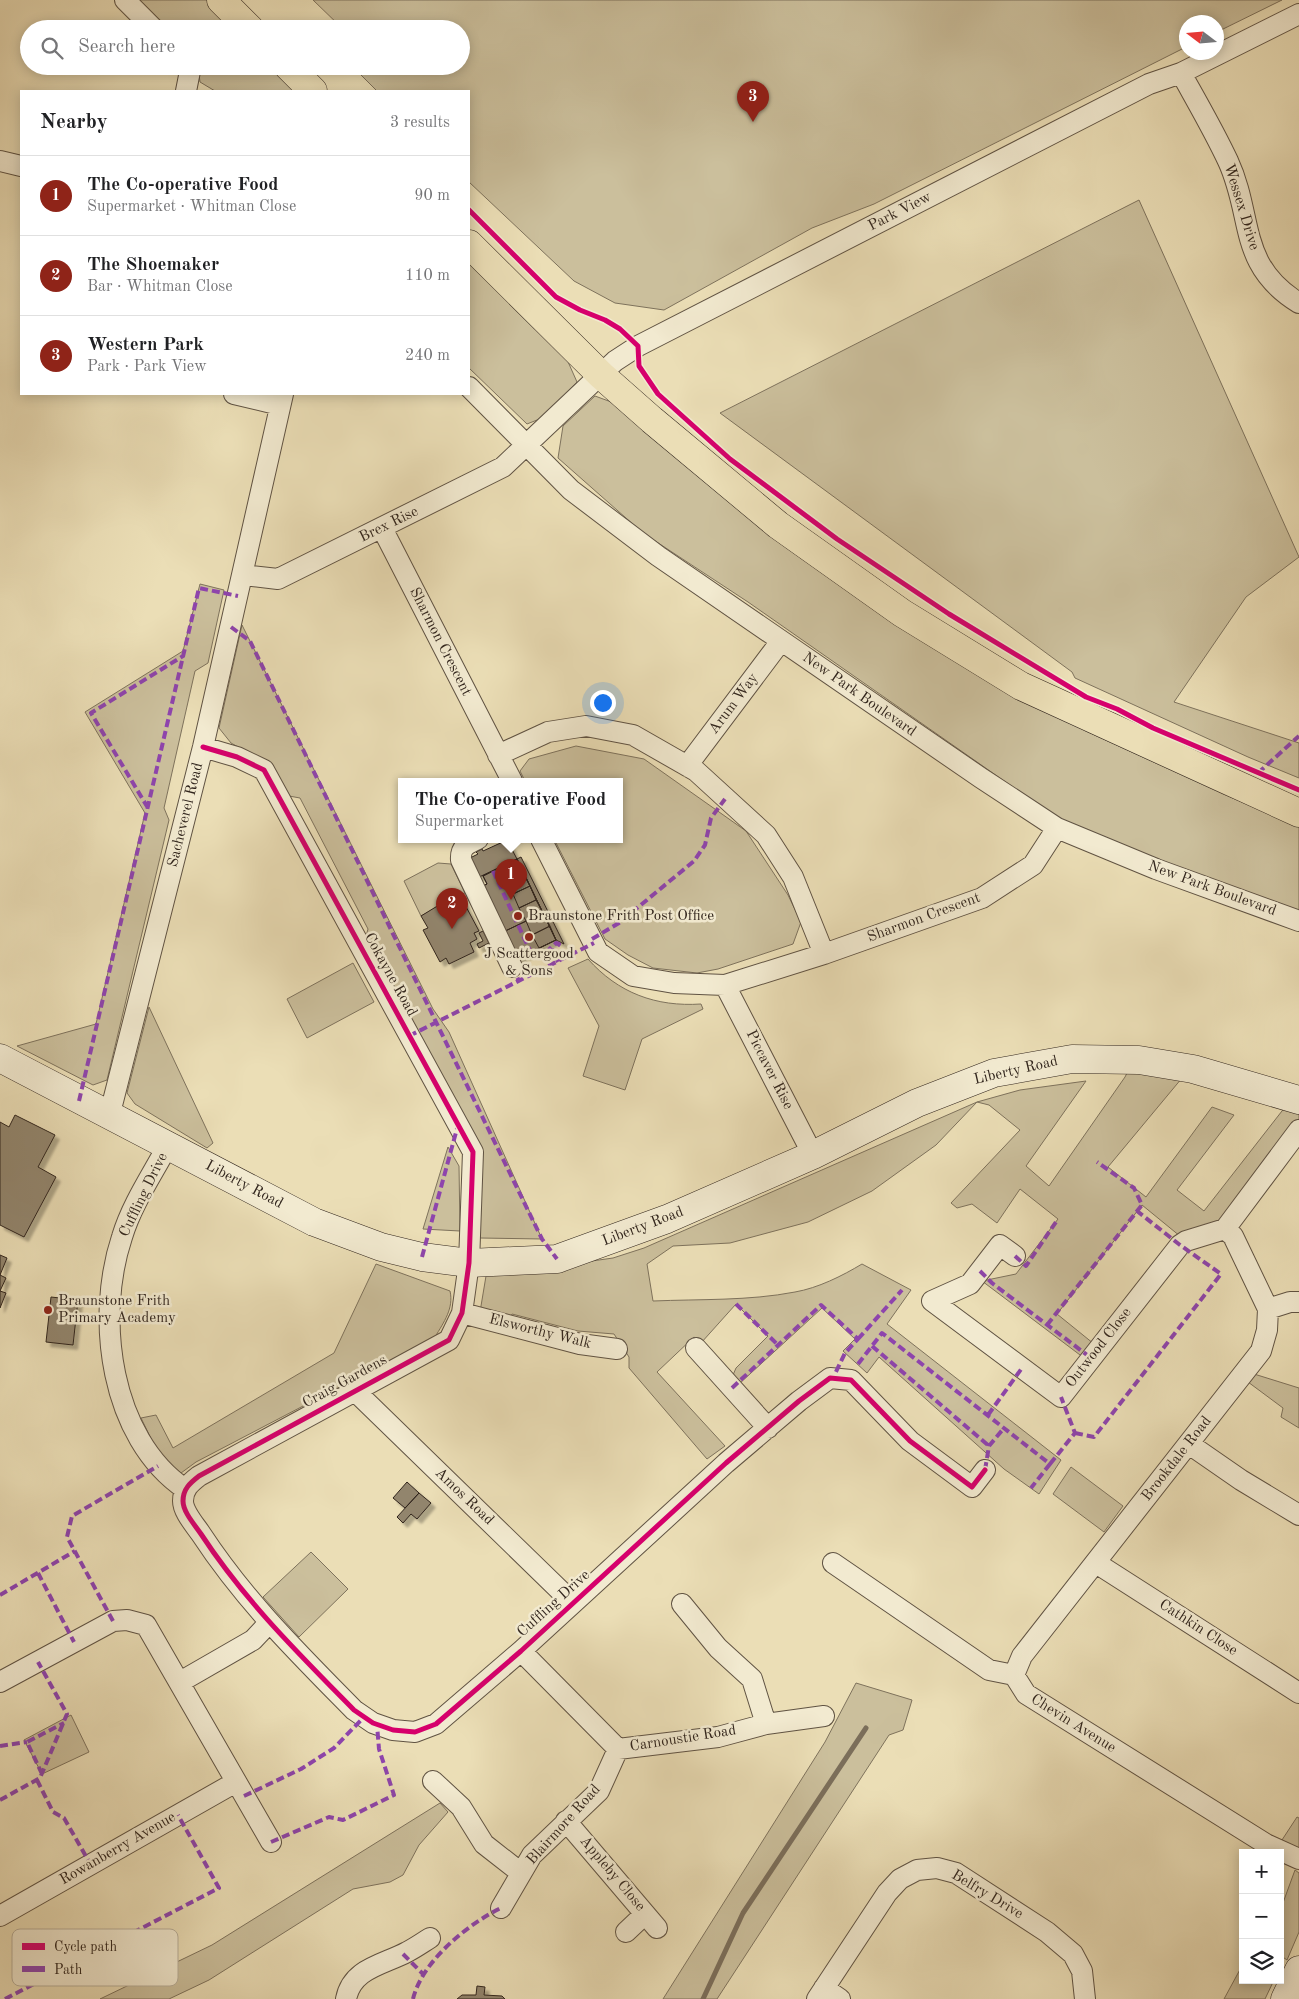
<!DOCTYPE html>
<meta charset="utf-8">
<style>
:root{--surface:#fff;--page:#f6f6f6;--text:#202124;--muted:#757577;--line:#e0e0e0;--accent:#8f2418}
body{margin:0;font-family:"Old Standard TT",serif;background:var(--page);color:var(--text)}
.controls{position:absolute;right:15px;bottom:15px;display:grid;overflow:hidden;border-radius:0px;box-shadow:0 2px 12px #0003}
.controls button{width:45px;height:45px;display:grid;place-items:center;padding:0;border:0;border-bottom:1px solid var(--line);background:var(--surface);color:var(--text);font:25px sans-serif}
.compass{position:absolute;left:1179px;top:15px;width:45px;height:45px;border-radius:50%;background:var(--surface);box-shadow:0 2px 12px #0003;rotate:286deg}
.you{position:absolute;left:602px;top:702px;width:18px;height:18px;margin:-12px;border:4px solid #fff;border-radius:50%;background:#1a73e8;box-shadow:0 0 0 8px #1a73e833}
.badge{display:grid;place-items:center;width:32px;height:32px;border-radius:50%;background:var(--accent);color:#fff;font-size:16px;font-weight:700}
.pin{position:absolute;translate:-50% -41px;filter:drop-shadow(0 1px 2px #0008)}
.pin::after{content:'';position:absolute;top:26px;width:18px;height:15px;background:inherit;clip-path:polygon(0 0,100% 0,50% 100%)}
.popup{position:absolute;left:398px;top:778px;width:225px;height:65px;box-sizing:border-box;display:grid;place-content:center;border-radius:0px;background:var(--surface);filter:drop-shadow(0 1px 4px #0005);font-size:16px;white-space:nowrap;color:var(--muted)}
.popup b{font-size:19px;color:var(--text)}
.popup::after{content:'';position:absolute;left:50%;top:100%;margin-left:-10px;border:10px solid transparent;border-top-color:var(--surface)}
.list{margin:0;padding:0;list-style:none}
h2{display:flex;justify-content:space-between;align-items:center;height:65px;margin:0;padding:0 20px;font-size:21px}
h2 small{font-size:16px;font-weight:400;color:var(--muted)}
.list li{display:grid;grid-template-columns:32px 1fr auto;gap:15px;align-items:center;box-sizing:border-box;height:80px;padding:0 20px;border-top:1px solid var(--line)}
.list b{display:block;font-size:19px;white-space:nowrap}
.list p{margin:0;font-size:16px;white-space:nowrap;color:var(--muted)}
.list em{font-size:16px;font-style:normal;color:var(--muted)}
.icon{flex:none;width:28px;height:28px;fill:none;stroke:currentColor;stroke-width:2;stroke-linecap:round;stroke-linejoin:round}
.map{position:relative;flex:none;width:1299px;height:1999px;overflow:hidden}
.search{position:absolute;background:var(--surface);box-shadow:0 2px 12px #0003;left:20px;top:20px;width:450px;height:55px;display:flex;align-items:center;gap:12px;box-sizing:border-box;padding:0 18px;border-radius:28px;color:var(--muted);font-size:19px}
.panel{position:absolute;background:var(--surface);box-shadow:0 2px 12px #0003;left:20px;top:90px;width:450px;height:305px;border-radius:0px}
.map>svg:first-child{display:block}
</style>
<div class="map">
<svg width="1299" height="1999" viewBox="0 0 1299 1999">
<defs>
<filter id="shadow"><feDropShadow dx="4.5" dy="4.5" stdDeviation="1" flood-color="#0004"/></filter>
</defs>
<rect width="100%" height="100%" fill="#ebdeb6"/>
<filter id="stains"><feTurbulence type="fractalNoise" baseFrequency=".004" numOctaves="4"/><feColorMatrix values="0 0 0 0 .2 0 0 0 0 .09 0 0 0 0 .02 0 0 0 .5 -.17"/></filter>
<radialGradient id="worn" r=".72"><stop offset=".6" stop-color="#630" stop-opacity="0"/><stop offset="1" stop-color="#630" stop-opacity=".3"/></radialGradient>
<path fill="#cbbf9c" stroke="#7e725c" d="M 137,0 L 208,0 L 237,29 L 166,29 Z
M 313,0 L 1282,0 L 1217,32 L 1216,22 L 1186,22 L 1186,47 L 874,204 L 812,228 L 664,310 L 615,303 L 574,281 L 469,182 L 469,91 L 377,91 L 352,66 L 461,66 L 461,29 L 343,29 Z
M 198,66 L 275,66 L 301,91 L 215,91 L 200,82 Z
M 1139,200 L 1299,557 L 1246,597 L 1174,702 L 1299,743 L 1299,778 L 1248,757 L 1075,678 L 1072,672 L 720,413 Z
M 469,246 L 565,355 L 577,382 L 542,418 L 527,424 L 469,368 Z
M 595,396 L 614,403 L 920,633 L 1086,731 L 1223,794 L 1299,826 L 1299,914 L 1239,893 L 1060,820 L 748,602 L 643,533 L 558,458 L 563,426 Z
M 200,584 L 224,590 L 208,663 L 195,671 L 164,808 L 169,820 L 107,1080 L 93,1085 L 17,1046 L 96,1024 L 145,813 L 85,712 L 183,651 Z
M 242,625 L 433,1009 L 449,1032 L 542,1239 L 480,1238 L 482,1156 L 366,936 L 368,929 L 300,798 L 289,796 L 258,758 L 231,743 L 219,728 Z
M 576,746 L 644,759 L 746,831 L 788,895 L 801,922 L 793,944 L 718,969 L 697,973 L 653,968 L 628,955 L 605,939 L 554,839 L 620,839 L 620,781 L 525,781 L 520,771 L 529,759 Z
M 438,863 L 451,864 L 465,893 L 458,896 L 456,894 L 440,902 L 441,905 L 421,916 L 404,881 Z
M 588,959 C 618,993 656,1007 701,1004 L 703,1009 L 642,1039 L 625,1090 L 583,1076 L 599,1026 L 568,968 Z
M 353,963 L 374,1002 L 307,1038 L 287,999 Z
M 149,1007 L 213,1143 L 207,1148 L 135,1104 L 127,1093 Z
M 1128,1071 L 1182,1078 L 1108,1167 L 1146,1197 L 1212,1107 L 1234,1115 L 1177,1190 L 1204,1211 L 1289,1102 L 1299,1103 L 1299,1130 L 1225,1229 L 1186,1241 L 1142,1205 L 1057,1314 L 1099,1348 L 1088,1361 L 982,1281 L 1016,1274 L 1058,1219 L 1020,1189 L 997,1223 L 972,1204 L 957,1208 L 951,1203 L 1020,1130 L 989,1105 L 977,1102 L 936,1145 L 872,1191 L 808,1222 L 730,1243 L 673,1246 L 647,1264 L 653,1301 C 699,1299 749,1301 795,1292 C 818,1288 842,1276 862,1264 L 911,1290 L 887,1324 L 1061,1460 L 1039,1494 L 1004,1469 L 879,1357 L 867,1373 L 843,1351 L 855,1339 L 822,1308 L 739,1384 L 733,1375 L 736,1368 L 768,1336 L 736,1304 L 701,1343 L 694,1337 L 657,1372 L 725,1446 L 707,1459 L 629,1368 L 629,1357 L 614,1334 L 578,1331 L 512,1314 L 508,1321 L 480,1312 L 486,1276 L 613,1258 L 644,1248 L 977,1102 L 1020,1090 L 1086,1081 L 1026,1166 L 1049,1186 L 1125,1077 Z
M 448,1147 L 459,1166 L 460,1231 L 423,1229 Z
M 376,1264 L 450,1291 C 454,1308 444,1322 435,1337 L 196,1462 L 181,1473 L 161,1459 L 141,1418 L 156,1415 L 173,1448 L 334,1353 Z
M 1254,1374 L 1299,1388 L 1299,1428 L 1281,1417 L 1283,1408 L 1248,1382 Z
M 1071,1467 L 1123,1506 L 1104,1532 L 1053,1494 Z
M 311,1552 L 348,1589 L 299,1637 L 263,1597 Z
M 856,1683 L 912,1700 L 903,1730 L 889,1735 L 717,1999 L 663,1999 L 825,1742 Z
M 71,1715 L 89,1752 L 42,1774 L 24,1740 Z
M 440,1803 L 448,1812 L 419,1845 L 403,1875 L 390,1882 L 353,1889 L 209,1980 L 169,1999 L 100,1999 L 212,1945 Z
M 1297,1817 L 1299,1818 L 1299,1854 L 1280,1843 Z
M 1295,1870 L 1299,1873 L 1299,1932 L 1287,1960 L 1280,1955 L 1280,1911 Z
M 1243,1964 L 1243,1980 L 1274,1980 L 1265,1999 L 1224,1999 Z"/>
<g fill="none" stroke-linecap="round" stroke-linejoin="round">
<path stroke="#7b6e5a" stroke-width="5" d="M 703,1999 L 743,1913 L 866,1728"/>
</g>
<path fill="#92856d" stroke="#31251d" filter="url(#shadow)" d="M 507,840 L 517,859 L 475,879 L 470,858 L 478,854 L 476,852 L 482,849 L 483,851 Z
M 521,857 L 564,944 L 556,940 L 517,859 Z
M 517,859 L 556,940 L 517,959 L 479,888 L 487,884 L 483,876 Z
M 517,859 L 523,873 L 506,881 L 500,868 Z
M 517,859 L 543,913 L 501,933 L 479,888 L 487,884 L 483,876 Z
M 523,873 L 530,886 L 513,894 L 506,881 Z
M 530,886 L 536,900 L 519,908 L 513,894 Z
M 457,894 L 461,902 L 463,901 L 479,931 L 474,933 L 477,939 L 470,943 L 474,952 L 449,964 L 446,958 L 440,962 L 423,930 L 428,928 L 421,916 Z
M 536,900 L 543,913 L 526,921 L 519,908 Z
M 543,913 L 550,926 L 532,935 L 526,921 Z
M 543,913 L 556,940 L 517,959 L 501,933 Z
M 550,926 L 556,940 L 539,948 L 532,935 Z
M 483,931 L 489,943 L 479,948 L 477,944 L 483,941 L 479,933 Z
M 15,1115 L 55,1135 L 38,1167 L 56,1177 L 24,1237 L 0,1225 L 0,1122 L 9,1127 Z
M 0,1255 L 7,1258 L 0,1275 Z
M 0,1275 L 6,1278 L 0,1291 L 6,1293 L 0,1308 Z
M 51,1297 L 78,1300 L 73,1345 L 46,1342 Z
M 407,1482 L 419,1493 L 405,1508 L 393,1498 Z
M 419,1493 L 431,1503 L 417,1519 L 411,1514 L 403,1523 L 397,1517 Z
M 477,1986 L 485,1987 L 484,1995 L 502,1996 L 505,1999 L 457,1999 L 462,1995 L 476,1995 Z"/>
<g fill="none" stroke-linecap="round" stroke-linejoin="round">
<g stroke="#605343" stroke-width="22">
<path id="street" d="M 125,0 L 154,29
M 1181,73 C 1197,102 1214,131 1228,161 C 1254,217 1237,265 1299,303
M 186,91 L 191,66
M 0,161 L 21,166
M 469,387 L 571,490 L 658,556 L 981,778 L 1057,828 L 1156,869 L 1299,921
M 234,394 L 280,405
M 382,528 L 512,781
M 243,575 L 278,579 L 503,467 L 615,361 L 638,346 L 1149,84 L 1181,73 L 1299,14
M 203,747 L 237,757 L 264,770 L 473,1152 L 469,1263 L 462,1313 L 449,1340 L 199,1476 C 190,1483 183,1489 183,1501 C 183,1512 195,1525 201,1534 C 245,1601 298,1653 354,1710 L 373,1723 L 393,1730 L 415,1732 L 436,1724 L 521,1651 L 726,1463 L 799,1401 L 830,1378 L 851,1380 L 910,1441 L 972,1487 L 985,1470
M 498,755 L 548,732 L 586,726 L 633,735 L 696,771 L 766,835 L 793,877 L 824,954
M 687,766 L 781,641
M 478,839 C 467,844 460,847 461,860 L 512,967
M 541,839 L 598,952 L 633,976 L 674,983 L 725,985 L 824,954 L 982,898 L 1033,865 L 1057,828
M 725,985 L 813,1155
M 109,1117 L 203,747 L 283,394
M 168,1145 C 152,1175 132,1204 122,1237 C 95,1318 110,1438 185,1489
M 1015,1256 L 1000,1245 L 970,1284 L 932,1301 L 1061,1397 L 1180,1245 L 1186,1241 L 1225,1229 L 1299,1130
M 1268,1309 L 1290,1302 L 1299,1302
M 462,1313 L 580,1344 L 617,1349
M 696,1348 L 768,1428
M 355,1391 L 573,1603
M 1189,1444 L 1241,1480 L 1299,1515
M 833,1563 L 989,1670 L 1014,1675 L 1026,1694 L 1266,1844 L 1299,1859
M 1096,1563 L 1299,1693
M 682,1604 L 718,1648 L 752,1679 L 766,1724
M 521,1651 L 618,1749 L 718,1737 L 766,1724 L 824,1716
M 1014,1675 L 1022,1656 L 1261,1351 L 1267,1330 L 1268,1309 L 1233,1236 L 1225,1229
M 0,1682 L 113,1621 L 127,1620 L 146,1625 L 271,1842
M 180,1682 L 253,1640 L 269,1623
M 433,1781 L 461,1807 L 484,1844 L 521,1873
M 566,1821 L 657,1928
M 501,1908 L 532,1855 L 599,1791 L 618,1749
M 0,1916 L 236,1782
M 626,1932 L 645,1914
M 824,1988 L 840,1999
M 346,1999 C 352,1968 383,1965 407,1952 C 415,1948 422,1943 430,1938
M 817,1999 L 887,1893 L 900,1879 L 917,1870 L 937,1868 L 956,1873 L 1047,1932 L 1073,1954 L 1082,1971 L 1085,1999"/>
</g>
<g stroke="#31251d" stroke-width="29">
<path id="secondary" d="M 0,1058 L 314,1222 L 381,1247 L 422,1257 L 469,1263 L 557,1259 L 667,1219 L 813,1155 L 917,1103 L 994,1073 L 1072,1059 L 1139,1060 L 1193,1069 L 1299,1100
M 1285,1999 L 1299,1970"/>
</g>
<g stroke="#31251d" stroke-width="29">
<path id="highway" d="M 221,0 L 250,29
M 288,66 L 313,91
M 469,244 L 601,375 L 652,420 L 778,525 L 902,613 L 1021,686 L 1299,813"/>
</g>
<use href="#street" stroke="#f2ead0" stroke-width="20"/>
<use href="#secondary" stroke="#f2ead0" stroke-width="28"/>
<use href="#highway" stroke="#ebdeb6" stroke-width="28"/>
<path stroke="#8e44ad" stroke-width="4" stroke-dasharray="8 4" stroke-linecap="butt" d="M 231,627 L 250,641 L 542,1239 L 557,1259
M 1258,773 L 1299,736
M 148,808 L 91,713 L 183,656
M 493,871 L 532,955 L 541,957 L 556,943 L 559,944 L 553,952 L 558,962
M 592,939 L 619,923 L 694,861 L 705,845 L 711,818 L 725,799
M 512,967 L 519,981
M 409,1036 L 594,943
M 79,1101 L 199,588 L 238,596
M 1015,1256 L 1026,1266 L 1058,1219
M 422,1257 L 458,1125
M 980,1271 L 992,1283 L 1091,1358
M 736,1304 L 778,1345
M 1047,1325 L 1142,1205 L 1134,1188 L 1097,1162
M 858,1339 L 902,1290
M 872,1346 L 989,1446
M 858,1364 L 882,1333 L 1050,1464 L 1031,1488
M 732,1388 L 821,1305 L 858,1339 L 845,1353 L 833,1378
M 988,1415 L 1022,1368
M 1075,1433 L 1094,1437 L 1221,1274 L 1180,1245 L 1137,1211
M 1050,1464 L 1075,1433 L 1061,1397
M 985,1470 L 989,1446 L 1004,1428
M 38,1573 L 74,1642
M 0,1595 L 75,1551
M 113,1621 L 67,1537 L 72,1516 L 158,1466
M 0,1746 L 27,1742
M 42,1774 L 27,1742 L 64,1723
M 37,1780 L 53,1812 L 64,1818 L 91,1865
M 244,1796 L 301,1769 L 334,1748 L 364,1717
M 0,1800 L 40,1778 L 67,1714 L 38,1662
M 271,1842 L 329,1817 L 343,1820 L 394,1795 L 379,1749 L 377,1725
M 403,1954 L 423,1974
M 5,1999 L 219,1888 L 178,1815
M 413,1999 C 422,1961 468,1924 501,1908"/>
<g stroke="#f2ead0" stroke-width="8">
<path id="cycleway" d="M 469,210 L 556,297 L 580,310 L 605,320 L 620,329 L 638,346 L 639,366 L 658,394 L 730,459 L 837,539 L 949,614 L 1086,697 L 1117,709 L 1153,728 L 1299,790
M 203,747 L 237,757 L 264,770 L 473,1152 L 469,1263 L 462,1313 L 449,1340 L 199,1476 C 190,1483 183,1489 183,1501 C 183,1512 195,1525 201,1534 C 245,1601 298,1653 354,1710 L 373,1723 L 393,1730 L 415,1732 L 436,1724 L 521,1651 L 726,1463 L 799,1401 L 830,1378 L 851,1380 L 910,1441 L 972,1487 L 985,1470"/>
</g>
<use href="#cycleway" stroke="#d6006c" stroke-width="5"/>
</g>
<g fill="#8f2418" stroke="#f2ead0" stroke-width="2">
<circle cx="518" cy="916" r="5"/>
<circle cx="529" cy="937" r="5"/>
<circle cx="48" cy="1310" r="5"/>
</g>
<g text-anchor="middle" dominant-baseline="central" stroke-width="5" stroke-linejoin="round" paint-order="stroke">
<g font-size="15" fill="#31251d" stroke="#f2ead0">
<text transform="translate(1241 207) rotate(73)">Wessex Drive</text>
<text transform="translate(900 212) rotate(-27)">Park View</text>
<text transform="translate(389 525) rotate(-26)">Brex Rise</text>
<text transform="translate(440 642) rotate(63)">Sharmon Crescent</text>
<text transform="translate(859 695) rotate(35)">New Park Boulevard</text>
<text transform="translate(734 704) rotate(-53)">Arum Way</text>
<text transform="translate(186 815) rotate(-76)">Sacheverel Road</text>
<text transform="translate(1212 889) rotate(20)">New Park Boulevard</text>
<text transform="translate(924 918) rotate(-20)">Sharmon Crescent</text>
<text transform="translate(390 975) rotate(61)">Cokayne Road</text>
<text transform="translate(769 1070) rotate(63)">Piccaver Rise</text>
<text transform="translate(1016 1071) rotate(-13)">Liberty Road</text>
<text transform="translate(244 1185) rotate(28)">Liberty Road</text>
<text transform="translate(144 1195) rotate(-64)">Cuffling Drive</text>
<text transform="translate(643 1227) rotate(-21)">Liberty Road</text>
<text transform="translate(540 1332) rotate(14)">Elsworthy Walk</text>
<text transform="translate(1099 1348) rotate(-52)">Outwood Close</text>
<text transform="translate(345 1382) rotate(-29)">Craig Gardens</text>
<text transform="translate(1177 1459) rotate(-52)">Brookdale Road</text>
<text transform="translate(464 1497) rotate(44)">Amos Road</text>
<text transform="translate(554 1604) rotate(-42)">Cuffling Drive</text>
<text transform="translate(1198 1628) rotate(33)">Cathkin Close</text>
<text transform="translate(1073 1724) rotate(32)">Chevin Avenue</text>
<text transform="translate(683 1739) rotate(-9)">Carnoustie Road</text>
<text transform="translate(564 1825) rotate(-48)">Blairmore Road</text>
<text transform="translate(118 1849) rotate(-30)">Rowanberry Avenue</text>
<text transform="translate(612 1874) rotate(50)">Appleby Close</text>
<text transform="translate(987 1895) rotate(31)">Belfry Drive</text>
</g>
<g font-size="15" fill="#31251d" stroke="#f2ead0" text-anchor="start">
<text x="528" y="916">Braunstone Frith Post Office</text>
<text x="529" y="954" text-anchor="middle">J Scattergood<tspan x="529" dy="17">&amp; Sons</tspan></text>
<text x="58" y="1301">Braunstone Frith<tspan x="58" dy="17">Primary Academy</tspan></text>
</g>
</g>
<rect x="12" y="1929" width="166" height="57" rx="8" fill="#f2ead0" stroke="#b8af9a" stroke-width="1"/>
<rect x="22" y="1943" width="23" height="7" fill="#d6006c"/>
<rect x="22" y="1966" width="23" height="6" fill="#8e44ad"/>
<g font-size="14" fill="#31251d">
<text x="54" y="1951">Cycle path</text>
<text x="54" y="1974">Path</text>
</g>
<rect width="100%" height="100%" filter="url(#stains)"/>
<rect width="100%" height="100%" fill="url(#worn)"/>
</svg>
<div class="controls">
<button>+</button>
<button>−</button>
<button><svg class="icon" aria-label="layers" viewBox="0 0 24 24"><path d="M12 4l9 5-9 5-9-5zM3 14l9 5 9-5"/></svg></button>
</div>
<svg class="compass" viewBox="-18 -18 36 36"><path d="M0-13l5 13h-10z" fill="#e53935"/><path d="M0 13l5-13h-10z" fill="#757577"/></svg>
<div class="you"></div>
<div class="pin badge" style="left:511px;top:900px">1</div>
<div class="popup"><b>The Co-operative Food</b>Supermarket</div>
<div class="pin badge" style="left:452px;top:929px">2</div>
<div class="pin badge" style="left:753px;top:122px">3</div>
<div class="search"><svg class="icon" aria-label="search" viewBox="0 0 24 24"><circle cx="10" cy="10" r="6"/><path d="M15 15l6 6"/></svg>Search here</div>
<section class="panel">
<h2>Nearby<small>3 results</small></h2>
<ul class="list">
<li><span class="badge">1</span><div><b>The Co-operative Food</b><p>Supermarket · Whitman Close</p></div><em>90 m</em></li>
<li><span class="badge">2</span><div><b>The Shoemaker</b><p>Bar · Whitman Close</p></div><em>110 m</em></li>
<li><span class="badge">3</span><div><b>Western Park</b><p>Park · Park View</p></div><em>240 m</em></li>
</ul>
</section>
</div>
